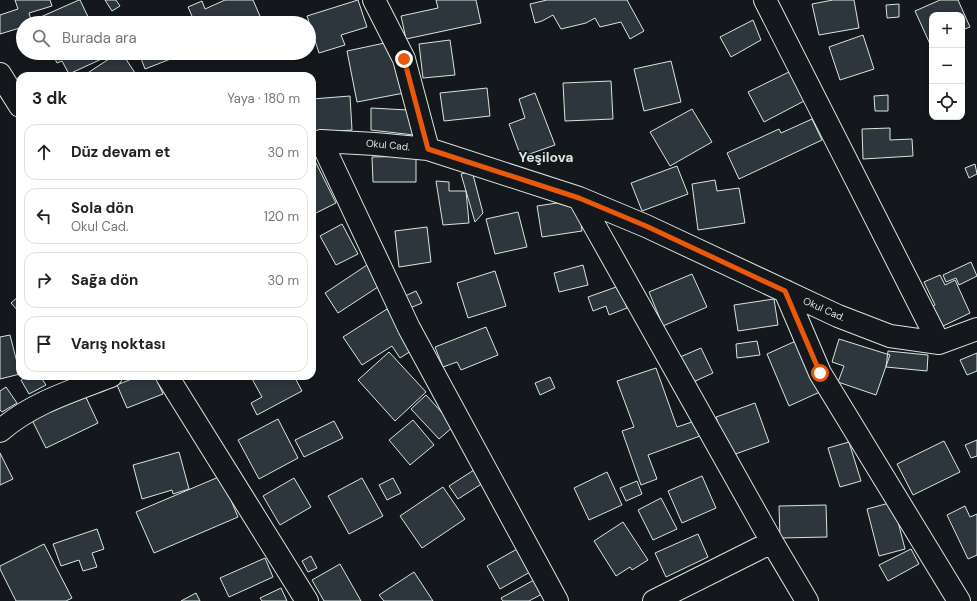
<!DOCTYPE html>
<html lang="tr">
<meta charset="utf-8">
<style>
:root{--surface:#fff;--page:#f6f6f6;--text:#222;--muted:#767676;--line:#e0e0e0}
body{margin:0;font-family:"DM Sans",sans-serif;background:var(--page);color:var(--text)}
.controls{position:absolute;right:12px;top:12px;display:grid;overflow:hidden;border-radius:8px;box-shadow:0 2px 6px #0003}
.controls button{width:36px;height:36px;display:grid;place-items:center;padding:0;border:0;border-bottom:1px solid var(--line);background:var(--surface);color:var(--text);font:20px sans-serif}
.stop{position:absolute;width:12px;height:12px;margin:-9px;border:3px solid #ea580c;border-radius:50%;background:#fff}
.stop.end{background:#ea580c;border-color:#fff;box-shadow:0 1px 4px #0008}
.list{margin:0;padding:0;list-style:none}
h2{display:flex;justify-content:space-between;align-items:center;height:52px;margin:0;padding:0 16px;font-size:17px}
h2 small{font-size:13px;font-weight:400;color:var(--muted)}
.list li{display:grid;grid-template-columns:26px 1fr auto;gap:12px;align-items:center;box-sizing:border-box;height:56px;margin:0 8px 8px;padding:0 8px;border:1px solid var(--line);border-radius:12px}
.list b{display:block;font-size:15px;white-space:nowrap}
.list p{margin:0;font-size:13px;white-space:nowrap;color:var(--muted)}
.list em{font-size:13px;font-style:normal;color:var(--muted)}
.icon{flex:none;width:22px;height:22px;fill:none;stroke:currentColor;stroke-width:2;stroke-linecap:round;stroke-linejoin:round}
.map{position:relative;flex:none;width:977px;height:601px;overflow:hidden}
.search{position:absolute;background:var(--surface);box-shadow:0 2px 6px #0003;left:16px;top:16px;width:300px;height:44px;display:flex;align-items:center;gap:10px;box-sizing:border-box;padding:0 14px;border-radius:22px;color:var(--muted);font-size:15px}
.panel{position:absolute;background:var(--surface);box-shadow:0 2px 6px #0003;left:16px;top:72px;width:300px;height:308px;border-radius:12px}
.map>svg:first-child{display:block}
</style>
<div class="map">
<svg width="977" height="601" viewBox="0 0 977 601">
<rect width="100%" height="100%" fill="#14181c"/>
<path fill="#2c363c" stroke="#d8e6dc" d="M 15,0 L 50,0 L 52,6 L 29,13 L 32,23 L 23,23 L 23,27 L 0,34 L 0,15 L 18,9 Z
M 79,0 L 80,0 L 91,23 L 38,23 L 36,19 Z
M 105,0 L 116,0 L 120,6 L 112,11 Z
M 225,0 L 253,0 L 263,23 L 215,23 L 212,17 L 198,23 L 195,23 L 188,7 L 202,1 L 205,9 Z
M 358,0 L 367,27 L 341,35 L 345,45 L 319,53 L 307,16 Z
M 436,0 L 476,0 L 481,23 L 406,39 L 401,16 L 438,8 Z
M 547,0 L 627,0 L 644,31 L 630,39 L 621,22 L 600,27 L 595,18 L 586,23 L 561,29 L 553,15 L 542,21 L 535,23 L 530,4 Z
M 833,0 L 854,0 L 859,28 L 819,35 L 812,4 Z
M 940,0 L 958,0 L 970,27 L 962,30 L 962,15 L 932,15 L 932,44 L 930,44 L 915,11 Z
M 899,4 L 899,17 L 887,18 L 886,5 Z
M 753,20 L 761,40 L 731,57 L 720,37 Z
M 863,35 L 874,69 L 840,80 L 829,47 Z
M 450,40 L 455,75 L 423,78 L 419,44 Z
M 394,41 L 404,93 L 357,102 L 347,51 Z
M 52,53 L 105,53 L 106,57 L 69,74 L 62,61 L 57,63 Z
M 118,53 L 122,53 L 137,76 L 83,76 Z
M 139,53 L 186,53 L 145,69 Z
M 671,61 L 681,102 L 644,111 L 634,69 Z
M 791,71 L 806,100 L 764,122 L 748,92 Z
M 611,81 L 613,119 L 565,121 L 563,83 Z
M 487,88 L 490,116 L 444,121 L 440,93 Z
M 535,93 L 555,145 L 521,157 L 509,124 L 525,118 L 519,99 Z
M 888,95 L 888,111 L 875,111 L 874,96 Z
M 350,96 L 352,130 L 312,133 L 312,99 Z
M 371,108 L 408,110 L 414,135 L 371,130 Z
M 692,109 L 712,142 L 670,166 L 650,132 Z
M 812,119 L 822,140 L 739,179 L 727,153 L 779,129 L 781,133 Z
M 890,128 L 890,140 L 912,139 L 913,156 L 863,159 L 862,129 Z
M 416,156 L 416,182 L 373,182 L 372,157 Z
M 314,159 L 336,203 L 312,215 L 312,160 Z
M 975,164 L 977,174 L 969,178 L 965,168 Z
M 677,166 L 688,194 L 642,211 L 631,183 Z
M 472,171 L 483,213 L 475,222 L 461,174 Z
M 715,180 L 717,191 L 739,188 L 745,223 L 698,230 L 692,184 Z
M 436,181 L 449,182 L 449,191 L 466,191 L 469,223 L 443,225 Z
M 557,203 L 579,209 L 582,231 L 542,237 L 537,206 Z
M 518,212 L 527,247 L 495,254 L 486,219 Z
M 342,224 L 358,254 L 336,265 L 320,236 Z
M 427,227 L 431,262 L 399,267 L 395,231 Z
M 971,262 L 977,276 L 959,285 L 956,278 L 946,282 L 943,275 Z
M 367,265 L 381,285 L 338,313 L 325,293 Z
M 583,265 L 588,285 L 559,292 L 554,273 Z
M 495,271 L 506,306 L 468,318 L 457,283 Z
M 692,274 L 707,307 L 663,326 L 649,292 Z
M 940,275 L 945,285 L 955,280 L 970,313 L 939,328 L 930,308 L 935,305 L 924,282 Z
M 619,286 L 627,308 L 609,315 L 606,306 L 593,311 L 588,297 Z
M 416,291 L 422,303 L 410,308 L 405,296 Z
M 20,295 L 20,313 L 11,303 Z
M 774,299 L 778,325 L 738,331 L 734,305 Z
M 387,309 L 414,349 L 400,358 L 392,346 L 362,365 L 343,337 Z
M 486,327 L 498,355 L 461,370 L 457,362 L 443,367 L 435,347 Z
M 10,335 L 20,374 L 0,379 L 0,337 Z
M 839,339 L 890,355 L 876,395 L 838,382 L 844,366 L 832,362 Z
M 798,340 L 822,391 L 789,406 L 767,354 Z
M 757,341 L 760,355 L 737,358 L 736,344 Z
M 701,348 L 713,373 L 691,383 L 680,357 Z
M 888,351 L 928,355 L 927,371 L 886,367 Z
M 389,352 L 426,392 L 395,421 L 358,380 Z
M 977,353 L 977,371 L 967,375 L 960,360 Z
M 656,368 L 677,427 L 695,421 L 700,436 L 648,455 L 657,479 L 641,485 L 622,431 L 634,427 L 617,381 Z
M 27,376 L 40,376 L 46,385 L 29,394 L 21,380 Z
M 139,376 L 155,376 L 163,394 L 127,408 L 117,385 Z
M 252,376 L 294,376 L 302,391 L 257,415 L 251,403 L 262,397 L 251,377 Z
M 550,377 L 555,388 L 540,395 L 535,383 Z
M 6,387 L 17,403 L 2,412 L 0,410 L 0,391 Z
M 83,391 L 98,423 L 46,448 L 30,416 Z
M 426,395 L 454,426 L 439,439 L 411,409 Z
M 755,403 L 769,442 L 730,456 L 716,417 Z
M 278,419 L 298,458 L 259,479 L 238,440 Z
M 413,420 L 434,445 L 410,465 L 389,440 Z
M 334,421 L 343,438 L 304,457 L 295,440 Z
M 977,440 L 977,456 L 971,458 L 965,445 Z
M 944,441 L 960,472 L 913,495 L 897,464 Z
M 849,442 L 861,481 L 840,487 L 828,448 Z
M 179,452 L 189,489 L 173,494 L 172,490 L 142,499 L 133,465 Z
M 0,453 L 13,479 L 0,485 Z
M 474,470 L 483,483 L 458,499 L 449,486 Z
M 607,472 L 622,505 L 589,520 L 574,488 Z
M 221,476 L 238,517 L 154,553 L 136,512 Z
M 702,476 L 716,508 L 682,523 L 668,491 Z
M 294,478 L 311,507 L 280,525 L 263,496 Z
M 362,478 L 383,516 L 349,534 L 328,496 Z
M 393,478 L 401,493 L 387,500 L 379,485 Z
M 637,481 L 642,494 L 626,501 L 620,488 Z
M 443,487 L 465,519 L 422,548 L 400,516 Z
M 661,498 L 677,529 L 653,540 L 638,510 Z
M 893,502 L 905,549 L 879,556 L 867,509 Z
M 826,505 L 827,537 L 780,538 L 779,506 Z
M 965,506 L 970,517 L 977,514 L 977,555 L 968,559 L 947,515 Z
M 623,522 L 648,560 L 632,570 L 630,567 L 616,576 L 594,541 Z
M 97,529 L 104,549 L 92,553 L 97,567 L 83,571 L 79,560 L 61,566 L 53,544 Z
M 698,534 L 708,557 L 666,577 L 655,553 Z
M 44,544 L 72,598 L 66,601 L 16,601 L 0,569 L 0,566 Z
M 517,549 L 530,572 L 500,589 L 487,566 Z
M 911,549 L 919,564 L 888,581 L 879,565 Z
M 311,556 L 317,568 L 308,572 L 302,561 Z
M 265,558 L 273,577 L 229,597 L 220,578 Z
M 340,564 L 361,601 L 324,601 L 312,580 Z
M 414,572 L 433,601 L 384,601 L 379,595 Z
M 534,580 L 542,594 L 529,601 L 503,601 L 501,598 Z
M 281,588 L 287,601 L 262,601 L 260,598 Z
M 196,593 L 200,601 L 181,601 Z"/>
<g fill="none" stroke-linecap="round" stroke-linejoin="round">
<g stroke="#d8e6dc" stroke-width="24">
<path id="minor" d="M 374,0 L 404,59 L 428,149
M 765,0 L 939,343
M 0,74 L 20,106
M 321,141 L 409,328 L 557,601
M 312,146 L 321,141 L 375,144 L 428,149 L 579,198 L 646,226 L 838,316 L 890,336 L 939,343 L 977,329
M 579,198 L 772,542 L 807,601
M 785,291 L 820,373 L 959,601
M 167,376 L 307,601
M 0,431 C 32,403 72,391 111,376
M 654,601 L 772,542"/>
</g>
<use href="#minor" stroke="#14181c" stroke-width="22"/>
</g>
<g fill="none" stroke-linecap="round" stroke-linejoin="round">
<path stroke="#ea580c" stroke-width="5" d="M 404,59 L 428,149 L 579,198 L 646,226 L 785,291 L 820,373"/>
</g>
<g text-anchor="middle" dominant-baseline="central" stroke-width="3" stroke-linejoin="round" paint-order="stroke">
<g font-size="10" fill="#d8e6dc" stroke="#14181c">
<text transform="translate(388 145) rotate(5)">Okul Cad.</text>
<text transform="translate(824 309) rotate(24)">Okul Cad.</text>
</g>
<g font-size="14" font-weight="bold" fill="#d8e6dc" stroke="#14181c">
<text x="546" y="157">Yeşilova</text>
</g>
</g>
</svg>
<div class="controls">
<button>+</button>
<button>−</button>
<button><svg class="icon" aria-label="locate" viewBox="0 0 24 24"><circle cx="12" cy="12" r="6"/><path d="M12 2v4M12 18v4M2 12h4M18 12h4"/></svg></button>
</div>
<div class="stop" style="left:820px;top:373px"></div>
<div class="stop end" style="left:404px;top:59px"></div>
<div class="search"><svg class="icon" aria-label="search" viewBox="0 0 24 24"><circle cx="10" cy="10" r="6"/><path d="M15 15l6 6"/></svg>Burada ara</div>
<section class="panel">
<h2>3 dk<small>Yaya · 180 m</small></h2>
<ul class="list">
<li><svg class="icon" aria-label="ahead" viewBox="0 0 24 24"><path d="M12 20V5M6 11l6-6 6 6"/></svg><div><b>Düz devam et</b></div><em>30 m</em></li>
<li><svg class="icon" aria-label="left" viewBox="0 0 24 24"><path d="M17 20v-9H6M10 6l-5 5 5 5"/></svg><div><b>Sola dön</b><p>Okul Cad.</p></div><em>120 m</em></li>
<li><svg class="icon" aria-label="right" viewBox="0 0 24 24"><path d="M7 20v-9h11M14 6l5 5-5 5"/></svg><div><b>Sağa dön</b></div><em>30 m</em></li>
<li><svg class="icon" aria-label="arrive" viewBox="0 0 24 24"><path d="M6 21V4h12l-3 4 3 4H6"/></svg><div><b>Varış noktası</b></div></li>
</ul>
</section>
</div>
